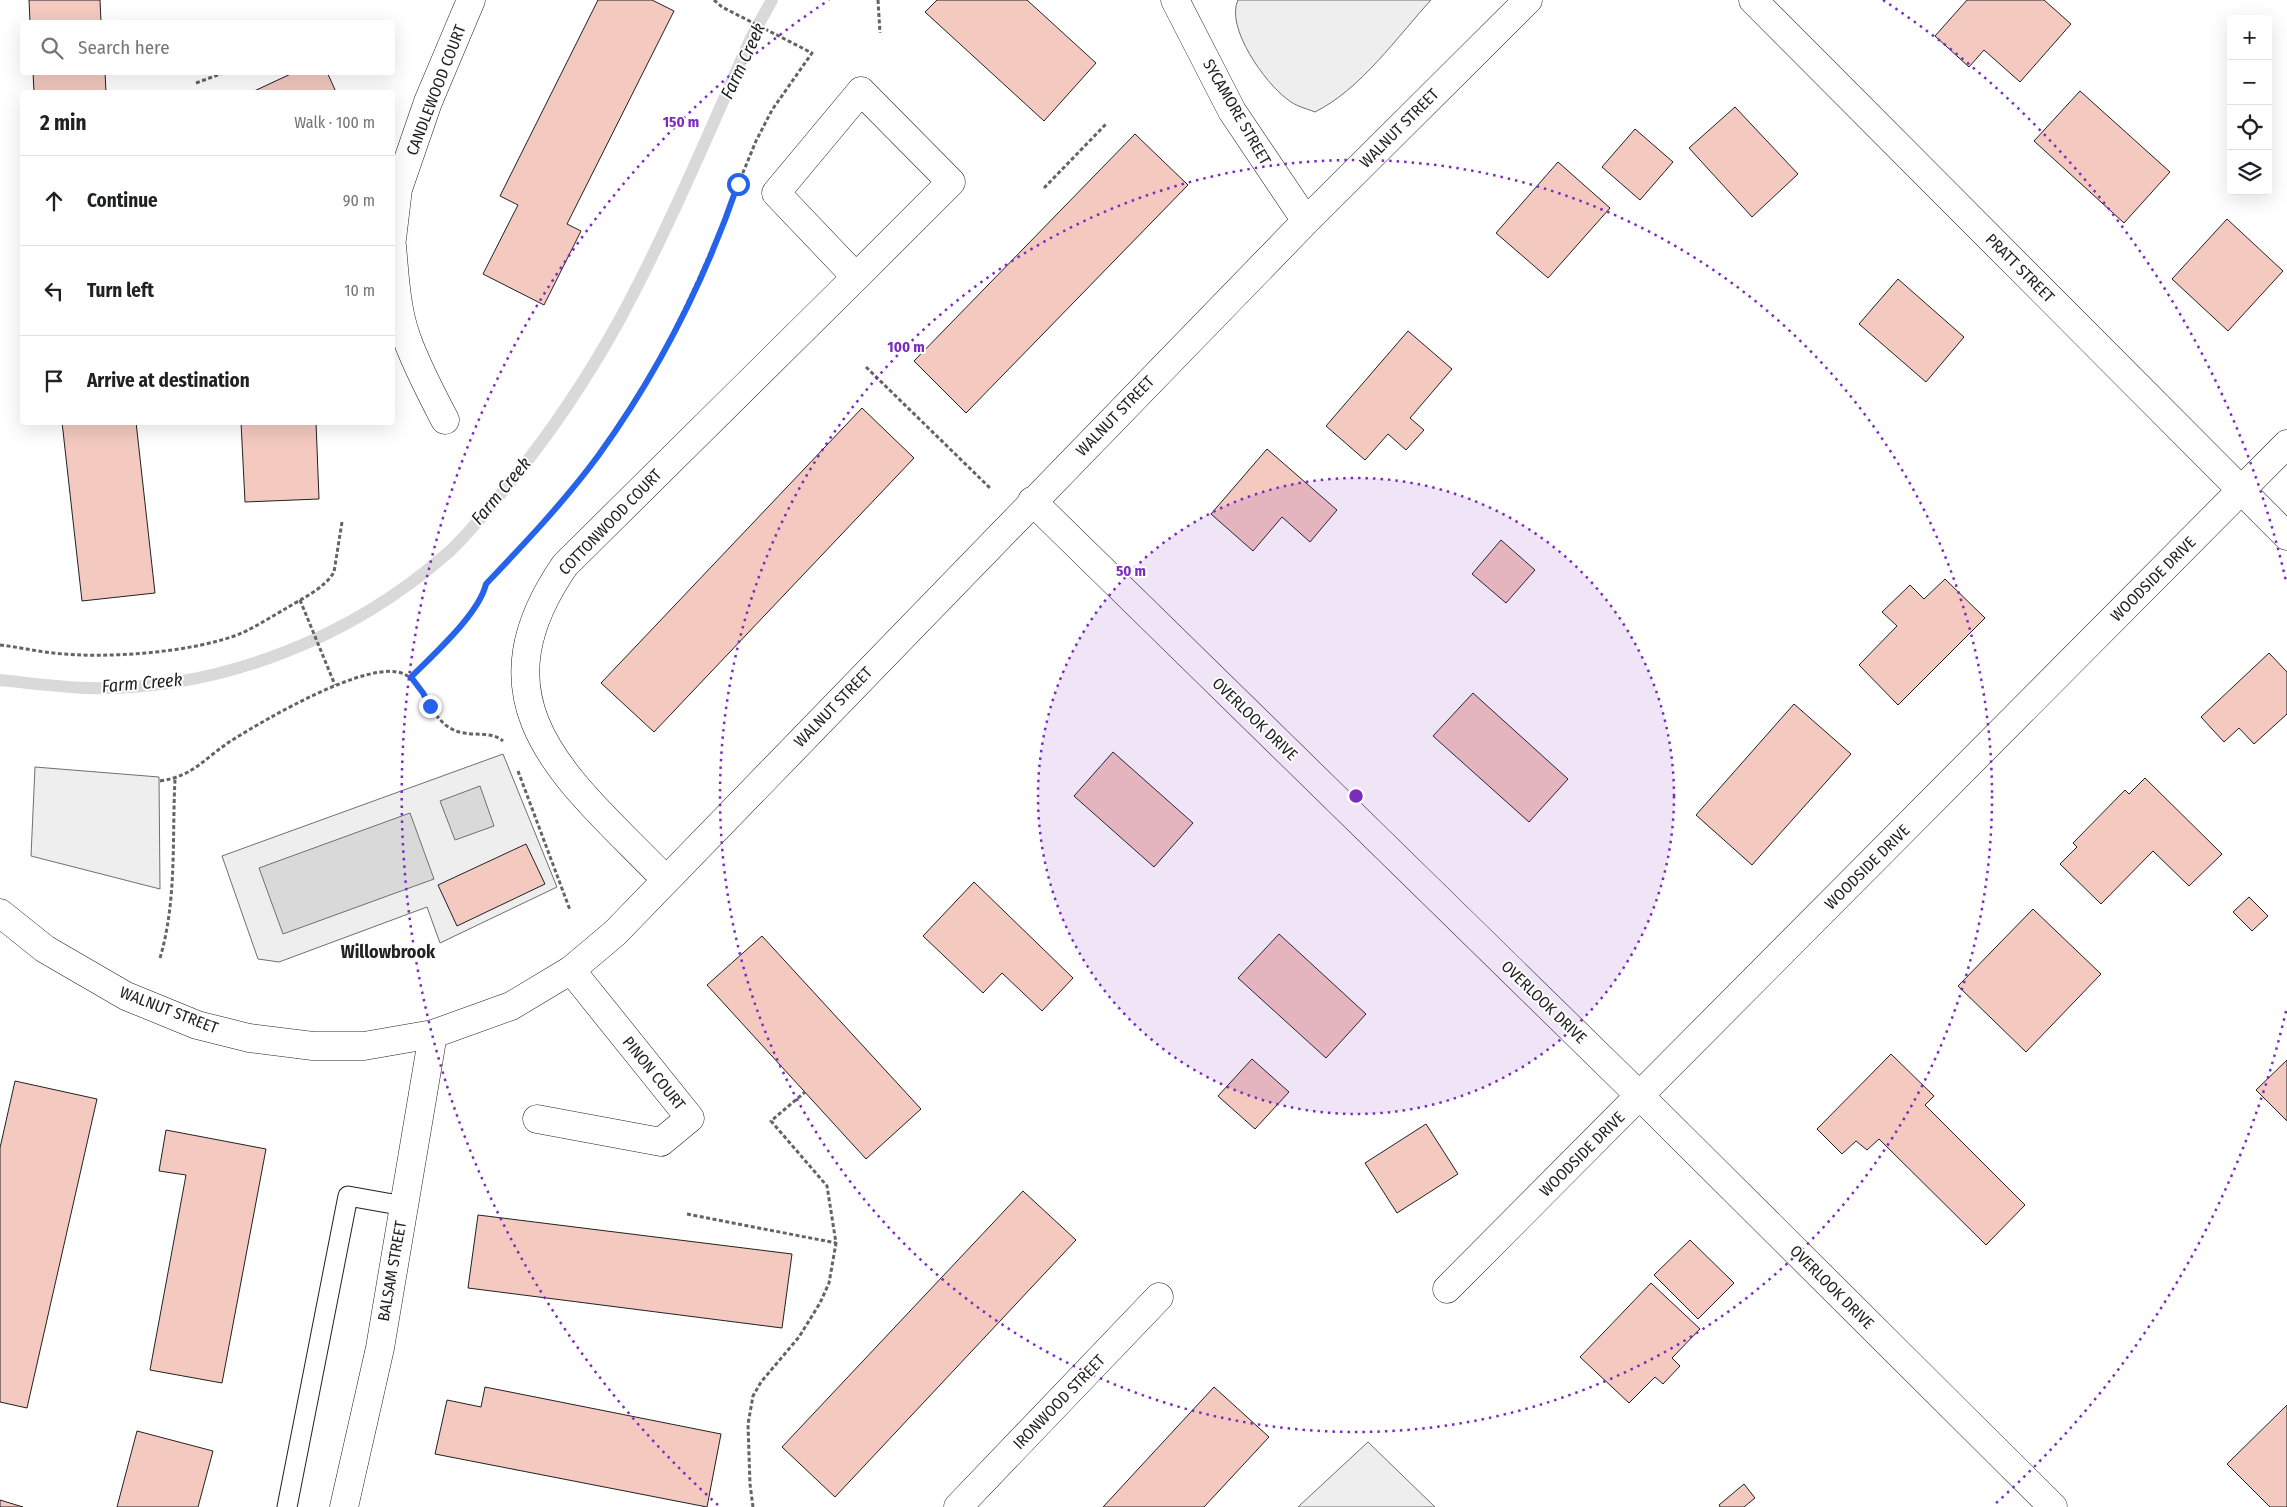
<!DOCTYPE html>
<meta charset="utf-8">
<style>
:root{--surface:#fff;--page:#f6f6f6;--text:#202124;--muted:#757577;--line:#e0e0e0}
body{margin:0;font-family:"Fira Sans Condensed",sans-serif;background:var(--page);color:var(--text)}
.controls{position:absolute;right:15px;top:15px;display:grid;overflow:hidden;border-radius:5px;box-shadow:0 5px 20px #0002}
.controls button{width:45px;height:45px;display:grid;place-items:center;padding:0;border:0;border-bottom:1px solid var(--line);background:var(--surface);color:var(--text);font:25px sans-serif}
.stop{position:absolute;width:15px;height:15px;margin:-11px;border:4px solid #2563eb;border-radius:50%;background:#fff}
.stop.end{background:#2563eb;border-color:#fff;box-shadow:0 1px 5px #0008}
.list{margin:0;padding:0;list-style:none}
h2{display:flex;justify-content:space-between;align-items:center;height:65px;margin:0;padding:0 20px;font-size:21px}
h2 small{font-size:16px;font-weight:400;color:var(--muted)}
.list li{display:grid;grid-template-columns:32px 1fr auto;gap:15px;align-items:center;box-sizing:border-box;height:90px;padding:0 20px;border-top:1px solid var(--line)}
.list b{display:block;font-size:19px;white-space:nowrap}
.list em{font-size:16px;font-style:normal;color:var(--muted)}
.icon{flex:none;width:28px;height:28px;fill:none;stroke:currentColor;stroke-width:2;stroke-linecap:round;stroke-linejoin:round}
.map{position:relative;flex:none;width:2287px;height:1507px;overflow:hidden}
.search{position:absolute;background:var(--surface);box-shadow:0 5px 20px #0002;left:20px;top:20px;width:375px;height:55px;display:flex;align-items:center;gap:12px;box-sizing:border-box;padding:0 18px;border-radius:5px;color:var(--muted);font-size:19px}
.panel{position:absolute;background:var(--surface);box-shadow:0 5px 20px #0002;left:20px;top:90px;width:375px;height:335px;border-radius:5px}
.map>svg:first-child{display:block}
</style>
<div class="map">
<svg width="2287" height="1507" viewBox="0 0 2287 1507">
<rect width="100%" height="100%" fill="#fff"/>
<path fill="#eee" stroke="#6f6f6f" d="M 1238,0 L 1431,0 C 1397,37 1361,89 1315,112 C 1305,108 1295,106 1287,99 C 1265,83 1225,27 1238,0 Z
M 503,754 L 557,887 L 440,943 L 427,907 L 279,962 L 258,959 L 222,856 Z
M 35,767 L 159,777 L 160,889 L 31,856 Z
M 1368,1442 L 1435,1507 L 1298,1507 Z"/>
<path fill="#d9d9d9" stroke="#6f6f6f" d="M 480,786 L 494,826 L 455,840 L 440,801 Z
M 410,813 L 434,879 L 283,934 L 259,868 Z"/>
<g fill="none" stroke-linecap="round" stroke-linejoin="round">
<path stroke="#d9d9d9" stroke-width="12" d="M 0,680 C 29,683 58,687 87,688 C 219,691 351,639 450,551 C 470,532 487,511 504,490 C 548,437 587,379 620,319 C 669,228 709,132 751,38 L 772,0"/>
</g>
<path fill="#f3c9c0" stroke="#222" d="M 29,0 L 100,0 L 101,22 L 30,22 Z
M 598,0 L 652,0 L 674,11 L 567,224 L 581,231 L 544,305 L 483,274 L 518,205 L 500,196 Z
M 937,0 L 1027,0 L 1096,63 L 1044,121 L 925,12 Z
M 1967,0 L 2044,0 L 2071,24 L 2020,82 L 1984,50 L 1969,67 L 1935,36 Z
M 33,72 L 105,72 L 106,92 L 34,92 Z
M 295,72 L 327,72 L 336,92 L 252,92 Z
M 2080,91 L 2170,172 L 2124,223 L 2034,141 Z
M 1735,107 L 1798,174 L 1752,217 L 1689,148 Z
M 1635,129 L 1673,162 L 1640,200 L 1602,167 Z
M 1135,134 L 1188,185 L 966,413 L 914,361 Z
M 1558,162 L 1610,208 L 1548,278 L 1496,233 Z
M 2227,219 L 2283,271 L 2228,331 L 2172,279 Z
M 1898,279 L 1964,337 L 1926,382 L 1859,324 Z
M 1408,331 L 1452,369 L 1410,418 L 1424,430 L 1406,450 L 1388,434 L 1365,460 L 1326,426 Z
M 862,408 L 914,458 L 654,732 L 601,683 Z
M 62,422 L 136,422 L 155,593 L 82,601 Z
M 241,422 L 316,422 L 319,499 L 245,502 Z
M 1267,449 L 1337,510 L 1310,542 L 1282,517 L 1253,551 L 1211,514 Z
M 1501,540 L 1535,570 L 1506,603 L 1472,574 Z
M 1945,579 L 1985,618 L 1898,705 L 1859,665 L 1897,626 L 1882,612 L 1910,585 L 1924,599 Z
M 2269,653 L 2287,672 L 2287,714 L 2254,744 L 2239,728 L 2224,742 L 2201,717 Z
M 1473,693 L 1568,779 L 1529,822 L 1433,736 Z
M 1794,704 L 1851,754 L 1752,865 L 1696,815 Z
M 1113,752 L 1193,823 L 1154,867 L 1074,796 Z
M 2145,778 L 2222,854 L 2189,886 L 2153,851 L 2101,904 L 2060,864 L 2077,847 L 2073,843 L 2125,790 L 2129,794 Z
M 526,844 L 545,884 L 457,926 L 438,885 Z
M 974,882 L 1073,978 L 1042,1011 L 1002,973 L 983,993 L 923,936 Z
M 2249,897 L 2268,916 L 2252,931 L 2233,912 Z
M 2033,909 L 2101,974 L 2026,1052 L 1958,986 Z
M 1279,934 L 1366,1014 L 1326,1058 L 1238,978 Z
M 762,936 L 921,1109 L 866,1159 L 707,985 Z
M 1891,1054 L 1934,1096 L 1925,1105 L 2025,1205 L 1986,1245 L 1879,1139 L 1867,1150 L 1856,1141 L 1842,1154 L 1817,1129 Z
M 1252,1059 L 1289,1092 L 1255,1129 L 1218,1096 Z
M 2287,1060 L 2287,1121 L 2256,1090 Z
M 15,1081 L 97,1099 L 27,1408 L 0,1402 L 0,1148 Z
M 1426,1124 L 1458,1174 L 1397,1213 L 1365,1163 Z
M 166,1130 L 266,1149 L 222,1383 L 150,1370 L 186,1175 L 159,1171 Z
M 1023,1191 L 1076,1240 L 835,1497 L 782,1447 Z
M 478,1215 L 792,1254 L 782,1328 L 468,1288 Z
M 1690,1240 L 1734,1283 L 1698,1319 L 1654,1275 Z
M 1651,1283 L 1700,1329 L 1672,1358 L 1680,1366 L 1663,1384 L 1655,1377 L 1629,1403 L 1580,1357 Z
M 485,1387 L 721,1434 L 707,1507 L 435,1454 L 447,1400 L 481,1407 Z
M 1214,1387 L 1269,1437 L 1204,1507 L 1103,1507 Z
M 2287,1405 L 2287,1507 L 2270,1507 L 2227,1464 Z
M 137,1431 L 213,1451 L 198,1507 L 117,1507 Z
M 1744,1484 L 1755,1498 L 1744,1507 L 1720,1507 L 1719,1505 Z
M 0,1500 L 23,1507 L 0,1507 Z"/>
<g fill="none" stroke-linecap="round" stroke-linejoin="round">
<g stroke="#222" stroke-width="21">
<path id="lane" d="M 287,1507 L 348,1196 L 404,1206"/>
</g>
<g stroke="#222" stroke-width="29">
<path id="street" d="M 1175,0 L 1232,111 L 1306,221
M 1753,0 L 2287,536
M 861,91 L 951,182 L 856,277 L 776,193 Z
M 392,239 L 398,189 L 428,102 L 471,0
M 392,246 C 395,277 396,309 407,339 C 417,367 431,393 445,420
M 1032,501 L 1640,1096 L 2053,1507
M 666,880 C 572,782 466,708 565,565 L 856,277
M 0,913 L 45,949 L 126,996 L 197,1025 L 249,1038 L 313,1046 L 364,1046 L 433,1034 L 511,1006 L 571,970 L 615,933 L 1306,221 L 1528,0
M 537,1119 L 661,1142 L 690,1118 L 571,970
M 1447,1289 L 2287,444
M 344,1507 L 380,1348 L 433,1034
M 958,1507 L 1159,1297"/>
</g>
<path stroke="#646464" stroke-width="3" stroke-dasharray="4 2.5" stroke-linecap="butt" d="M 714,0 L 722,7 L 812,53 L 772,110 L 756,141 L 742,175
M 878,0 L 880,33
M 196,83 L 226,72
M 1044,188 L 1107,123
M 866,367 L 990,488
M 300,600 L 335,685
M 0,645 C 18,647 35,651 53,653 C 105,659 193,653 242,633 C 257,626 271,617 285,609 C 301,599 324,589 334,572 L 342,522
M 411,677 C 433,655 478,614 486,584 C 525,543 564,502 598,456 C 660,371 701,278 740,181
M 518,771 L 570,910
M 160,781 C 195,776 206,756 234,739 C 266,719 370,658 404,674 C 427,685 428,715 450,728 C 467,739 489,729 503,741
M 160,958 C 177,901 172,838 175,779
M 687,1214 L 836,1243
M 753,1507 L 750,1484 L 748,1424 L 753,1396 L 761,1382 L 799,1337 L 820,1303 L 829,1283 L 836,1243 L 827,1186 L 771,1121 L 805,1092"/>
<use href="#lane" stroke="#fff" stroke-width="19"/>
<use href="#street" stroke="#fff" stroke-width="28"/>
</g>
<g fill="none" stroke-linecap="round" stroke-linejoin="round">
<path stroke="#2563eb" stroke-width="6" d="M 430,706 L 423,693 L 411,677 C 433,655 479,614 486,584 C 525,543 564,502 598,456 C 658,373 705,280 738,184"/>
</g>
<circle cx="1356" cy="796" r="318" fill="#7b2cbf" fill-opacity=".12"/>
<g fill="none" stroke="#7b2cbf" stroke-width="2.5" stroke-dasharray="2.5 5">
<circle cx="1356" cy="796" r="318"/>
<circle cx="1356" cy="796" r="636"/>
<path d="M2286 1011A954 954 0 0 1 1994 1505M718 1505A954 954 0 0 1 829 0M1883 0A954 954 0 0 1 2286 581"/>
</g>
<g text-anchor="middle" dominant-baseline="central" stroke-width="4" stroke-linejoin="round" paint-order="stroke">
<g font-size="16" fill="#222" stroke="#fff">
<text transform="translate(436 90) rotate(-69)">CANDLEWOOD COURT</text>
<text transform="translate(1237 112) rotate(60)">SYCAMORE STREET</text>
<text transform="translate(1399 128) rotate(-45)">WALNUT STREET</text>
<text transform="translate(2020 268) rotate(45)">PRATT STREET</text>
<text transform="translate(1115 416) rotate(-46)">WALNUT STREET</text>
<text transform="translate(610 522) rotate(-46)">COTTONWOOD COURT</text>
<text transform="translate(2153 579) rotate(-45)">WOODSIDE DRIVE</text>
<text transform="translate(833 707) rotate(-46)">WALNUT STREET</text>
<text transform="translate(1255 719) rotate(44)">OVERLOOK DRIVE</text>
<text transform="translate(1867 867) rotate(-45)">WOODSIDE DRIVE</text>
<text transform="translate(1544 1002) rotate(44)">OVERLOOK DRIVE</text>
<text transform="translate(169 1010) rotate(21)">WALNUT STREET</text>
<text transform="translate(654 1073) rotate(51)">PINON COURT</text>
<text transform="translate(1582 1154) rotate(-45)">WOODSIDE DRIVE</text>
<text transform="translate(392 1271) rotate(-80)">BALSAM STREET</text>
<text transform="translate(1832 1287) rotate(45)">OVERLOOK DRIVE</text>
<text transform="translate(1059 1402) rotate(-46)">IRONWOOD STREET</text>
</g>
<g font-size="18" font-style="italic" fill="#222" stroke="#fff">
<text transform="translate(743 61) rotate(-65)">Farm Creek</text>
<text transform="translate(501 491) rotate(-50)">Farm Creek</text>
<text transform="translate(142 683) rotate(-5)">Farm Creek</text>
</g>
<g font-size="18" font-weight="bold" fill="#222" stroke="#fff">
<text x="388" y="952">Willowbrook</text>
</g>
</g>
<circle cx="1356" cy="796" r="8" fill="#7b2cbf" stroke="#fff" stroke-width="2.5"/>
<g font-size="15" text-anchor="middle" font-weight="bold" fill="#7b2cbf" stroke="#fff" stroke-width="4" stroke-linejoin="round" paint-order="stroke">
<text x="681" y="127">150 m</text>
<text x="906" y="352">100 m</text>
<text x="1131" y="576">50 m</text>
</g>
</svg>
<div class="controls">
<button>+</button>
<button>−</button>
<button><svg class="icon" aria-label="locate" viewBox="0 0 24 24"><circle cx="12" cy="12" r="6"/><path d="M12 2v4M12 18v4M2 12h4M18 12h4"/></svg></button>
<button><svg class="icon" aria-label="layers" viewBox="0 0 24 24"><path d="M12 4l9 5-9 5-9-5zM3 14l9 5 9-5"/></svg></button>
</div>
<div class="stop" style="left:738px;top:184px"></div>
<div class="stop end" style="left:430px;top:706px"></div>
<div class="search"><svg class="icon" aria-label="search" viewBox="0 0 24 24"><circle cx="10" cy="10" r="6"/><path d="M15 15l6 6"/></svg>Search here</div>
<section class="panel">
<h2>2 min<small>Walk · 100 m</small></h2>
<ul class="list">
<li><svg class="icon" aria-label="ahead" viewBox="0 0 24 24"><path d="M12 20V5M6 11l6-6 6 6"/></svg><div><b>Continue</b></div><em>90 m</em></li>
<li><svg class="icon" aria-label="left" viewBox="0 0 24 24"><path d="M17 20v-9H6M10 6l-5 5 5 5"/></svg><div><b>Turn left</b></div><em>10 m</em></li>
<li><svg class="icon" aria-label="arrive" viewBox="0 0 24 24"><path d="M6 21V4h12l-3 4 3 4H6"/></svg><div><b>Arrive at destination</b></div></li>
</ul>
</section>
</div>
